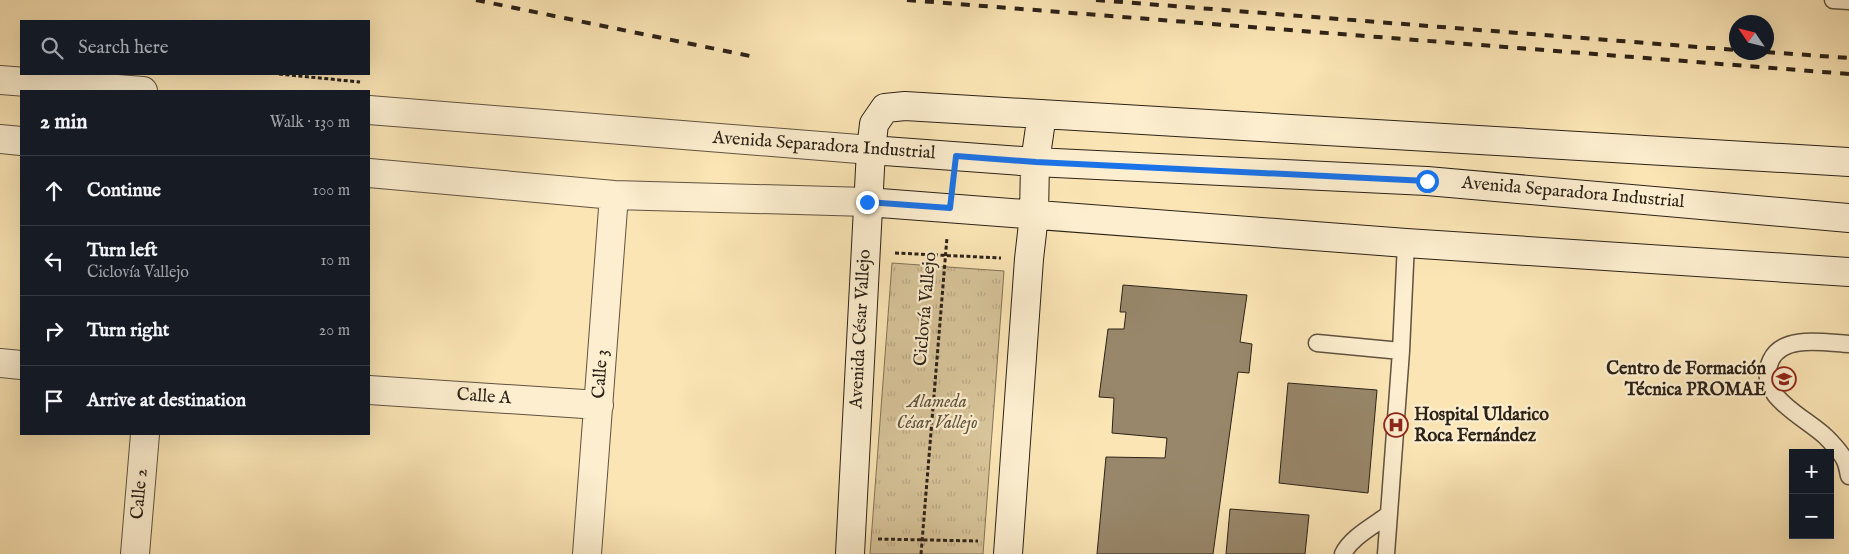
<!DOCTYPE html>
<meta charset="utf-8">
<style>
:root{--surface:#171b24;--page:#20242c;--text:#f1f3f6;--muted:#9ea1a6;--line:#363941}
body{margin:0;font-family:"IM FELL English",serif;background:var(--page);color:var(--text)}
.controls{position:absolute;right:15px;bottom:15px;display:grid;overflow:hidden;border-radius:0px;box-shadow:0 5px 20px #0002}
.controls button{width:45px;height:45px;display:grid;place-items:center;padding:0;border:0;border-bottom:1px solid var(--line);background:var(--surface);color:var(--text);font:25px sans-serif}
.compass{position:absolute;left:1729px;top:15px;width:45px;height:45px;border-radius:50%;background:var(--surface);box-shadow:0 5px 20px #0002;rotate:305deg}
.stop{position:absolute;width:15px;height:15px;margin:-11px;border:4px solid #1a73e8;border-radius:50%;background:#fff}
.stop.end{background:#1a73e8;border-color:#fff;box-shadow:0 1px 5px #0008}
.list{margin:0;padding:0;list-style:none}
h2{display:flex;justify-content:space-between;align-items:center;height:65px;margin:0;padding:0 20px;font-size:21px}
h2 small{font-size:16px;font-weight:400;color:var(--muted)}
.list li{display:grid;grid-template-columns:32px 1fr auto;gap:15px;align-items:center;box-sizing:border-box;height:70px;padding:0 20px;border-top:1px solid var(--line)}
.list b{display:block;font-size:19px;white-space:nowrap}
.list p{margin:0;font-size:16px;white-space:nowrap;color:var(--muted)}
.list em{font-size:16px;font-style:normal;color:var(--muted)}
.icon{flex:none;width:28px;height:28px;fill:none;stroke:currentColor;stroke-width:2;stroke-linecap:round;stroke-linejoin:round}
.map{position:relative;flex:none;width:1849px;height:554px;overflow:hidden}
.search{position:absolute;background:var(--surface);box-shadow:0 5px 20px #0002;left:20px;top:20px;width:350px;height:55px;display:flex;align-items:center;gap:12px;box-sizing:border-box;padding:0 18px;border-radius:0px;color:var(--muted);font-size:19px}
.panel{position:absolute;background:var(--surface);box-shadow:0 5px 20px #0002;left:20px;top:90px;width:350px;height:345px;border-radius:0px}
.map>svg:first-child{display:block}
</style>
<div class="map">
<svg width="1849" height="554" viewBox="0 0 1849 554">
<defs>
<pattern id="grass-tufts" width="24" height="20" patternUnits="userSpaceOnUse" patternTransform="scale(1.25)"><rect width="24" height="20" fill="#d8c49a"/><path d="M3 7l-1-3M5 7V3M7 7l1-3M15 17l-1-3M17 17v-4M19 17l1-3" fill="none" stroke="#baa884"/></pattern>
</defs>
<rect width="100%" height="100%" fill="#fbe5b5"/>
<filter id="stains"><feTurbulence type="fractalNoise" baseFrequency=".004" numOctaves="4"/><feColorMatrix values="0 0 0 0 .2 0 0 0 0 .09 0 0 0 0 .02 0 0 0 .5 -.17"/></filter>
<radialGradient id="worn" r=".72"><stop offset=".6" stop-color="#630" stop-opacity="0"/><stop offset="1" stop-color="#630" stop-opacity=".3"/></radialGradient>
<path fill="url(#grass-tufts)" stroke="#827359" d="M 892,263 L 1004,271 L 983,554 L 870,554 Z"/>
<path fill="#98876a" stroke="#2c2218" d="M 1123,285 L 1247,295 L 1240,342 L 1252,344 L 1249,373 L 1238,372 L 1213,554 L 1097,554 L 1106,457 L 1165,458 L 1167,438 L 1112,433 L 1114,398 L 1099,397 L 1108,329 L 1124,329 L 1126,312 L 1120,312 Z
M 1288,383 L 1377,390 L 1368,493 L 1279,483 Z
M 1230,509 L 1309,515 L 1305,554 L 1226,554 Z"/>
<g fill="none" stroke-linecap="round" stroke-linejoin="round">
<g stroke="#60533f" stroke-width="19">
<path id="lane" d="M 1833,0 L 1849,1
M 1317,343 L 1401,351
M 1849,344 C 1826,343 1783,334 1771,360 C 1754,396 1804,416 1826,437 C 1832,443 1842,453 1845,461 C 1847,465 1848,471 1849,476
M 1343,554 C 1351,537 1374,526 1389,514
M 1386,554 L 1401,351 L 1406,243"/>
</g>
<g stroke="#60533f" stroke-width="30">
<path id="street" d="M 0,80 L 143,91
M 369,110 L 871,150
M 0,139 L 21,141
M 369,173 L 614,195 L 867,202
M 0,363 L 21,365
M 369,390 L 599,405
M 135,554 L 145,434
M 587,554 L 614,195"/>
</g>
<g stroke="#2c2218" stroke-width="30">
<path id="secondary" d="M 871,150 L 1035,162 L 1427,181 L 1849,218
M 867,202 L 1406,243 L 1849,272
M 850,554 L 871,150 L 874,124 L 885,108 L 905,106 L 1849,162
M 1008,554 L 1029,259 L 1034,215 L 1035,162 L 1042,114"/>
</g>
<path stroke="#2c2218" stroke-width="3" stroke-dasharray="4 2.5" stroke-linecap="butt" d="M 279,74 L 360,82
M 895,253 L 1001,258
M 878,539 L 978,541
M 921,554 L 947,237"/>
<use href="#lane" stroke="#fceecf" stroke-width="16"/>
<use href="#street" stroke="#fceecf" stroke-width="28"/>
<use href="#secondary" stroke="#fceecf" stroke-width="28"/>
<path stroke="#2c2218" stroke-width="4" stroke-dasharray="9 9" stroke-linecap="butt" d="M 476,0 L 755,57
M 907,0 L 1849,74
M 1096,0 L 1736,50
M 1766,52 L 1849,58"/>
</g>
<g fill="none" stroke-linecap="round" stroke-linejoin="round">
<path stroke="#1a73e8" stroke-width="6" d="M 867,202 L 950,208 L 956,156 L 1036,162 L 1427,181"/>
</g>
<defs>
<g id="university-ring" transform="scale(1.25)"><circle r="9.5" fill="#fceecf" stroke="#8f2418" stroke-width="1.5"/><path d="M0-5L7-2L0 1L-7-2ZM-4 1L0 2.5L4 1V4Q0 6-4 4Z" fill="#8f2418"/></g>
<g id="hospital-ring" transform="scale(1.25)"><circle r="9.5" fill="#fceecf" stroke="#8f2418" stroke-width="1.5"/><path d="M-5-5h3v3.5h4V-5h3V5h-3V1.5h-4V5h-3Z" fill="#8f2418"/></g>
</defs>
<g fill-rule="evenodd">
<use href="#university-ring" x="1784" y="379"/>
<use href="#hospital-ring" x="1396" y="425"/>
</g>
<g text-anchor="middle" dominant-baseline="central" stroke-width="4.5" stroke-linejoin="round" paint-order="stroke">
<g font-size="18" fill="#2c2218" stroke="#fceecf">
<text transform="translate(824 146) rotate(4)">Avenida Separadora Industrial</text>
<text transform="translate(1573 193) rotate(5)">Avenida Separadora Industrial</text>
<text transform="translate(926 309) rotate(-85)">Ciclovía Vallejo</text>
<text transform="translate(861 329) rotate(-87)">Avenida César Vallejo</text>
<text transform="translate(601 374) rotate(-86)">Calle 3</text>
<text transform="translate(484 397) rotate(4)">Calle A</text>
<text transform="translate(140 494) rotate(-85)">Calle 2</text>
</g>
<g font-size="18" font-weight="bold" fill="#2c2218" stroke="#fceecf" text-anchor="end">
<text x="1766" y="369">Centro de Formación<tspan x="1766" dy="21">Técnica PROMAE</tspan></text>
<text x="1414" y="415" text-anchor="start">Hospital Uldarico<tspan x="1414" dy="21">Roca Fernández</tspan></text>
</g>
<g font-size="18" font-style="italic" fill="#60533f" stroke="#fceecf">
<text x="937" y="402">Alameda<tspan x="937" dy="21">César Vallejo</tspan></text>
</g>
</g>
<rect width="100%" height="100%" filter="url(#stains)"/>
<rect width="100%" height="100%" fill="url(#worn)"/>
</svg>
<div class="controls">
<button>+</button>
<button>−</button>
</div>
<svg class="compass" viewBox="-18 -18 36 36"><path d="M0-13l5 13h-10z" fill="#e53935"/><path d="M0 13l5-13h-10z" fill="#9ea1a6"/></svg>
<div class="stop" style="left:1427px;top:181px"></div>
<div class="stop end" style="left:867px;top:202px"></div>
<div class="search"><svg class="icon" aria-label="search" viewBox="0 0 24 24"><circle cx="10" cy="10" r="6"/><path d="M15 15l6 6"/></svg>Search here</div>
<section class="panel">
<h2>2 min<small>Walk · 130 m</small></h2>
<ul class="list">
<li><svg class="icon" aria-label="ahead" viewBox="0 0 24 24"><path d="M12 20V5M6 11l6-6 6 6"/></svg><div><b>Continue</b></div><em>100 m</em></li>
<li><svg class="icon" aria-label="left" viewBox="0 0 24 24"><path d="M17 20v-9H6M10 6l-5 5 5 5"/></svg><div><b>Turn left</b><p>Ciclovía Vallejo</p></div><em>10 m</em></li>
<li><svg class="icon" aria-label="right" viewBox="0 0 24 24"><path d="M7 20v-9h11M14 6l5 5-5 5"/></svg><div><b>Turn right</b></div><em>20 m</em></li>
<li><svg class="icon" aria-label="arrive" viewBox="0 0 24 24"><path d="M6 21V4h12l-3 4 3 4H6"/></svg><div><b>Arrive at destination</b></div></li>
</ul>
</section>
</div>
